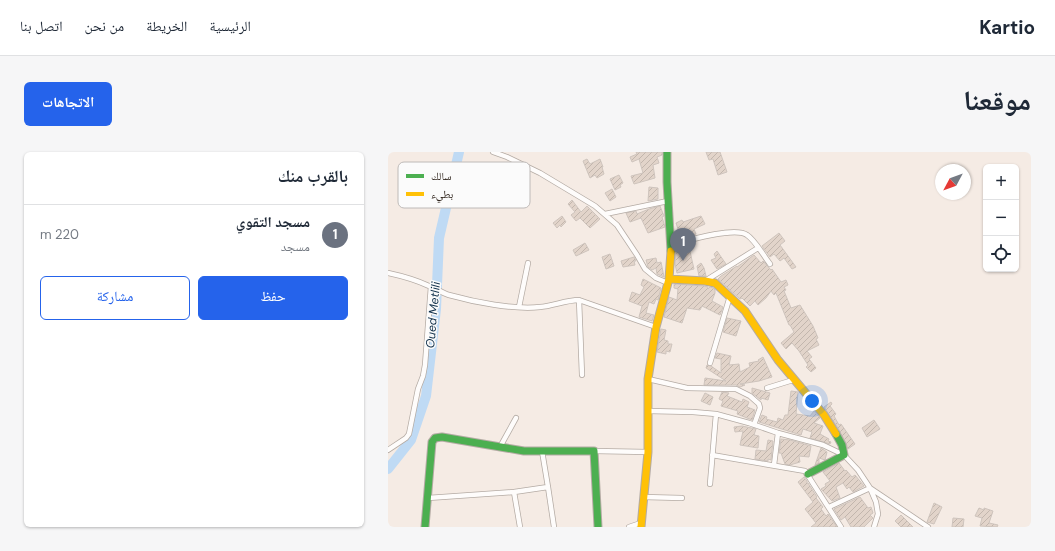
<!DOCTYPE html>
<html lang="ar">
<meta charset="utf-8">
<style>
:root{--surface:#fff;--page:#f6f6f7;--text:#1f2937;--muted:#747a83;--line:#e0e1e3;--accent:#2563eb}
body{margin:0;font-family:"DM Sans","Noto Naskh Arabic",sans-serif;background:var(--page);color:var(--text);direction:rtl}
.controls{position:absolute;right:12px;top:12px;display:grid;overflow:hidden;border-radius:6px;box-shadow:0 1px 3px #0004}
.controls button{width:36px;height:36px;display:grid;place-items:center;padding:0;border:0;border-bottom:1px solid var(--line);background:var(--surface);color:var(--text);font:20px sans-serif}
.compass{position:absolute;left:547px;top:12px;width:36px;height:36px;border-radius:50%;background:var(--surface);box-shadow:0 1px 3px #0004;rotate:229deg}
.you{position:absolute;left:424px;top:249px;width:14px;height:14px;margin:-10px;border:3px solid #fff;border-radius:50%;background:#1a73e8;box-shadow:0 0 0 6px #1a73e833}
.badge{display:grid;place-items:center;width:26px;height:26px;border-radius:50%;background:var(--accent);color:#fff;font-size:13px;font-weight:700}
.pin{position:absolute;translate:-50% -33px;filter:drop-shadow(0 1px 2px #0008)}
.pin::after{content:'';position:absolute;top:21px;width:14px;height:12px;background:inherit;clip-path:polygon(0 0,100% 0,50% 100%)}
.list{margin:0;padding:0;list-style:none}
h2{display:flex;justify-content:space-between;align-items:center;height:52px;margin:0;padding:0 16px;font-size:17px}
h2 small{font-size:13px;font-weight:400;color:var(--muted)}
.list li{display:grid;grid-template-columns:26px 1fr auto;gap:12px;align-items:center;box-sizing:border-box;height:60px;padding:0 16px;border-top:1px solid var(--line)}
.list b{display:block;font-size:15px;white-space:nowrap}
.list p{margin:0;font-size:13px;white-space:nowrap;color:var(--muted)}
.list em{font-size:13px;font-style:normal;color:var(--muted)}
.actions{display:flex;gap:8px;padding:12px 16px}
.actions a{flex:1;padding:9px 0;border:1px solid var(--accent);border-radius:6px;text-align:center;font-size:14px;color:var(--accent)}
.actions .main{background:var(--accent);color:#fff}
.icon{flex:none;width:22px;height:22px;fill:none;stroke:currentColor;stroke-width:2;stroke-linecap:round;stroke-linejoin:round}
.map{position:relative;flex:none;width:643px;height:375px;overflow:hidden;direction:ltr;border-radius:6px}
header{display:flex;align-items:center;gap:24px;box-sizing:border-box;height:56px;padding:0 20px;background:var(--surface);border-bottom:1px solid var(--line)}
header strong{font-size:19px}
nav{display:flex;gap:22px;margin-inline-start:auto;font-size:14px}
.intro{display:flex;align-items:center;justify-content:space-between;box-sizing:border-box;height:96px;padding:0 24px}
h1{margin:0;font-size:28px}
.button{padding:10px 18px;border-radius:6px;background:var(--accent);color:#fff;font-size:14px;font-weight:700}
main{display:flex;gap:24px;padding:0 24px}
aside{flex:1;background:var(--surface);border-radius:6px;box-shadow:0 1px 3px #0004}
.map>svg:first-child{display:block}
</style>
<header>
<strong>Kartio</strong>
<nav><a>الرئيسية</a><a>الخريطة</a><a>من نحن</a><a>اتصل بنا</a></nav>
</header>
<div class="intro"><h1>موقعنا</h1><a class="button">الاتجاهات</a></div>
<main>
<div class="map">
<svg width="643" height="375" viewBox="0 0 643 375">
<defs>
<pattern id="building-hatch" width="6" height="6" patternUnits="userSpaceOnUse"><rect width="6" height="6" fill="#e2d4ca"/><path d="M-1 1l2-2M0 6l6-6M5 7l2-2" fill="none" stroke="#c2b6ad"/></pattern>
</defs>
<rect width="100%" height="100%" fill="#f5ebe4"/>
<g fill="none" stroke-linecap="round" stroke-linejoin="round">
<path stroke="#bfdaf4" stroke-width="10" d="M 0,317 L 23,288 L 38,244 L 48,157 L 51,86 L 71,0"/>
</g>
<path fill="url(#building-hatch)" stroke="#cec4bd" d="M 248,0 L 274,0 L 274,3 L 269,5 L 271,11 L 265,13 L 267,26 L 246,32 L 243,24 L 255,21 L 251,7 L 244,10 L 242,5 L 249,2 Z
M 318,0 L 332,0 L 339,20 L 330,23 L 325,7 L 321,8 Z
M 199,7 L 202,12 L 212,7 L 215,15 L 214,15 L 216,22 L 209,26 L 207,23 L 202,26 L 195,9 Z
M 231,23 L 235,31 L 232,33 L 233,35 L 227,38 L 222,27 Z
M 261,35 L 270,36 L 270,47 L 260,49 Z
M 224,37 L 228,45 L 222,49 L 217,41 Z
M 184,48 L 193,60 L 199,54 L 212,67 L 202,76 L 192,66 L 188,69 L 183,63 L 187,60 L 180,52 Z
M 272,54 L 276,64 L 274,65 L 277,75 L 260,81 L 253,66 L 242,70 L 238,61 L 248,59 L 249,62 L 261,57 Z
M 174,64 L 178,70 L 173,75 L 172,73 L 169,76 L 165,71 Z
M 313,64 L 317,72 L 306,77 L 308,82 L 293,86 L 288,71 L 294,68 L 295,70 Z
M 391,81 L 397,89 L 392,93 L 408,115 L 404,117 L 396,106 L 392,109 L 386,102 L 382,105 L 374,94 Z
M 197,91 L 201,98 L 188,104 L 185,98 Z
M 301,95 L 306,117 L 289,121 L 287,112 L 288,99 Z
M 329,99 L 338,112 L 329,117 L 323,108 L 328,106 L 326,102 Z
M 222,102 L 226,114 L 218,117 L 214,105 Z
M 366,103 L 373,111 L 375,109 L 383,118 L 384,117 L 393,130 L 398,128 L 400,133 L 396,135 L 398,138 L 396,139 L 403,156 L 412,153 L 425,174 L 430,186 L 428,187 L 431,193 L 419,199 L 424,205 L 421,207 L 428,216 L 423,220 L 418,215 L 420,213 L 411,199 L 404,191 L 398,197 L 393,191 L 406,180 L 402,173 L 401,173 L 388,141 L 386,143 L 383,139 L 378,146 L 370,153 L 367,149 L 362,154 L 354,146 L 352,147 L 330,127 L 333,124 L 349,114 L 349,115 Z
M 246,105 L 248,109 L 246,109 L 247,113 L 235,115 L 233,109 Z
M 268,106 L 269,111 L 273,110 L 276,125 L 269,122 L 268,116 L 264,118 L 260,115 L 258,108 Z
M 313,111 L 316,116 L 318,124 L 311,124 L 309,114 Z
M 255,127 L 273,136 L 270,148 L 268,147 L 266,152 L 261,150 L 258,161 L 266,163 L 264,169 L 251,165 L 254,154 L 241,149 L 244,140 L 252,143 L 256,135 L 253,133 Z
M 286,132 L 316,134 L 320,135 L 320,137 L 322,135 L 325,136 L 327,138 L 327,141 L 324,149 L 335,155 L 332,163 L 314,154 L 312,158 L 299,156 L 294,171 L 276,165 L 281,145 L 289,148 L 290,137 L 286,136 Z
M 339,166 L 353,169 L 348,184 L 335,180 Z
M 273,177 L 278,178 L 276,188 L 280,189 L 280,192 L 284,192 L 282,200 L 278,199 L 278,202 L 269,200 Z
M 329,201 L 343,204 L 341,213 L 351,212 L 352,220 L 362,215 L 361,211 L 371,209 L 370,208 L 375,205 L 384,225 L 371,229 L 352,232 L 357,233 L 352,235 L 348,233 L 316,233 L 317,226 L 338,229 L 318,216 L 319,213 L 323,214 L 333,221 L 333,207 L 327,206 Z
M 364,236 L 382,241 L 380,248 L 373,246 L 373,248 L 364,241 Z
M 403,239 L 410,240 L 408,262 L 422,264 L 426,259 L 432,266 L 426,271 L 435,274 L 432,282 L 441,287 L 440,289 L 443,290 L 442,292 L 422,286 L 424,280 L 415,277 L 413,283 L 371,270 L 374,263 L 379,265 L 378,267 L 389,270 L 390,266 L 395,268 L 397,263 L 400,263 Z
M 334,240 L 341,241 L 339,244 L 354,250 L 355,247 L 361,250 L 359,255 L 367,258 L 364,268 L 349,262 L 350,259 L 333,254 L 335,249 L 331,247 Z
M 317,241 L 325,245 L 322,253 L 313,249 Z
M 443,250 L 444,252 L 442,254 L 448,262 L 446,264 L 451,273 L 453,272 L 467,292 L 460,297 L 458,291 L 450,276 L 436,255 Z
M 486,268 L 492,277 L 479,285 L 474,276 Z
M 354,274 L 368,277 L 366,283 L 371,284 L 370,296 L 352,293 L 355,279 L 347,280 L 346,275 Z
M 393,287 L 402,288 L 423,294 L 421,305 L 411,304 L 412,310 L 402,313 L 397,312 L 393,301 L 391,301 Z
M 380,288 L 385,289 L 383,308 L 380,307 L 380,309 L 367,307 L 368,298 L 378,299 Z
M 433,296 L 439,300 L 437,308 L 431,306 L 431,311 L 427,313 Z
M 451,311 L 457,319 L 458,318 L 464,325 L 467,323 L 476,334 L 465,340 L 461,335 L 459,337 L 455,331 L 448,335 L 452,346 L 444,349 L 433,337 L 438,334 L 437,332 L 442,329 L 435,320 Z
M 416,325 L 419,329 L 419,331 L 420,331 L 429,345 L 428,346 L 435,355 L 433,357 L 438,364 L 440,362 L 449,375 L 423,375 L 428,371 L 417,357 L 425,350 L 410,330 Z
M 472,345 L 480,356 L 483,355 L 485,361 L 482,363 L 485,366 L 476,375 L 463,375 L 457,365 L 453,368 L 446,357 Z
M 546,351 L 554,355 L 546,372 L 539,370 Z
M 591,356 L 596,358 L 596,356 L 605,359 L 601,371 L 610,373 L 609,375 L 592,374 L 594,366 L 587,364 Z
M 513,363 L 525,375 L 513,375 L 507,369 Z
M 565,366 L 576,367 L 575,375 L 564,375 Z"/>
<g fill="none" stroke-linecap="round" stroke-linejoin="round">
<g stroke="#b4aba4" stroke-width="6">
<path id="street" d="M 105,0 L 119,5 L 152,21 L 207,54 L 229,73 L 249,103 L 257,117 L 268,126 L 280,131
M 217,62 L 280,49
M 283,93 C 298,89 347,74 359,83 C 367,88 375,103 382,112
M 0,121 C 14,124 28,128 41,134 C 48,136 54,141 61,143 C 86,150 126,158 152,155 C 165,154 178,148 191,148 L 268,175
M 317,129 L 370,96
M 191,148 L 194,223
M 131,155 L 140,111
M 322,211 L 342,144
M 260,227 L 299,236 L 348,237 L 362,244 L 371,252 L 372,256 L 366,273
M 379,236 L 405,228
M 260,259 L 305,260 L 328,262 L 361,271 L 390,281 L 435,293 L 456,303 L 470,318 L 482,336 L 488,350 L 490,362 L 486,375
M 112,295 L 128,266
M 0,298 L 18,286 L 21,282 L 30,237 L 35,224 L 37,213 L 43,134
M 154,299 L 160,335
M 206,299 L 260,300
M 324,303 L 417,319 L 453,375
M 386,313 L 390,281
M 322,332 L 328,262
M 126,340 L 132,375
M 255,345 L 294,346
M 40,346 L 126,340 L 160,335 L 166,375
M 441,355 L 482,336 L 540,375
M 241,375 L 253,371"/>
</g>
<g stroke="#b4aba4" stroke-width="9">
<path id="fast" d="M 279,0 L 279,30 L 283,99
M 420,322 L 456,303 L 454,293 L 448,282
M 37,375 L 44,290 L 47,286 L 54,285 L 136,299 L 206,299 L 210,375"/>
</g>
<g stroke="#b4aba4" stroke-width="9">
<path id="slow" d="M 281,127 L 317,129 L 327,131 L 357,159 L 390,208 L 436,263 L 448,282
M 253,375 L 260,300 L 260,227 L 268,175 L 281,127 L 283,99"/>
</g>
<use href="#street" stroke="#fefcfb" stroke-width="4.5"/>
<use href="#fast" stroke="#4caf50" stroke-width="7"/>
<use href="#slow" stroke="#ffc107" stroke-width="7"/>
</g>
<g text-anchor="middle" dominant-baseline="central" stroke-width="3" stroke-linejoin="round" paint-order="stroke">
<g font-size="12" font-style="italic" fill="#0e2e49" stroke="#fbfbfb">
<text transform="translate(45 163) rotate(-85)">Oued Metlili</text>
</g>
</g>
<rect x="10" y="10" width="132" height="46" rx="6" fill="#fbfbfb" stroke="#bebab8" stroke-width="1"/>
<rect x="18" y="22" width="18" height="4" fill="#4caf50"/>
<rect x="18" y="40" width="18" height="4" fill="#ffc107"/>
<g font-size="11" fill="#2f241c">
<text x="43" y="28">سالك</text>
<text x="43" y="46">بطيء</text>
</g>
</svg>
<div class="controls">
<button>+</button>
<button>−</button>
<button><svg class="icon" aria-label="locate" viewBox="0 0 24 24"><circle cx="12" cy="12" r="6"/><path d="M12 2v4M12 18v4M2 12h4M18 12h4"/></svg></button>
</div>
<svg class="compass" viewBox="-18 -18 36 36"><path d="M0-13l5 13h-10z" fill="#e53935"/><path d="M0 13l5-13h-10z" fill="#747a83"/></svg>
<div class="you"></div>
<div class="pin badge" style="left:295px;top:109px;background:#6b7280">1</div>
</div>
<aside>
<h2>بالقرب منك<small></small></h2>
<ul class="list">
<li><span class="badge" style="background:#6b7280">1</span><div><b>مسجد التقوي</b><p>مسجد</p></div><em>220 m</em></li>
</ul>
<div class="actions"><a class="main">حفظ</a><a>مشاركة</a></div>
</aside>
</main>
